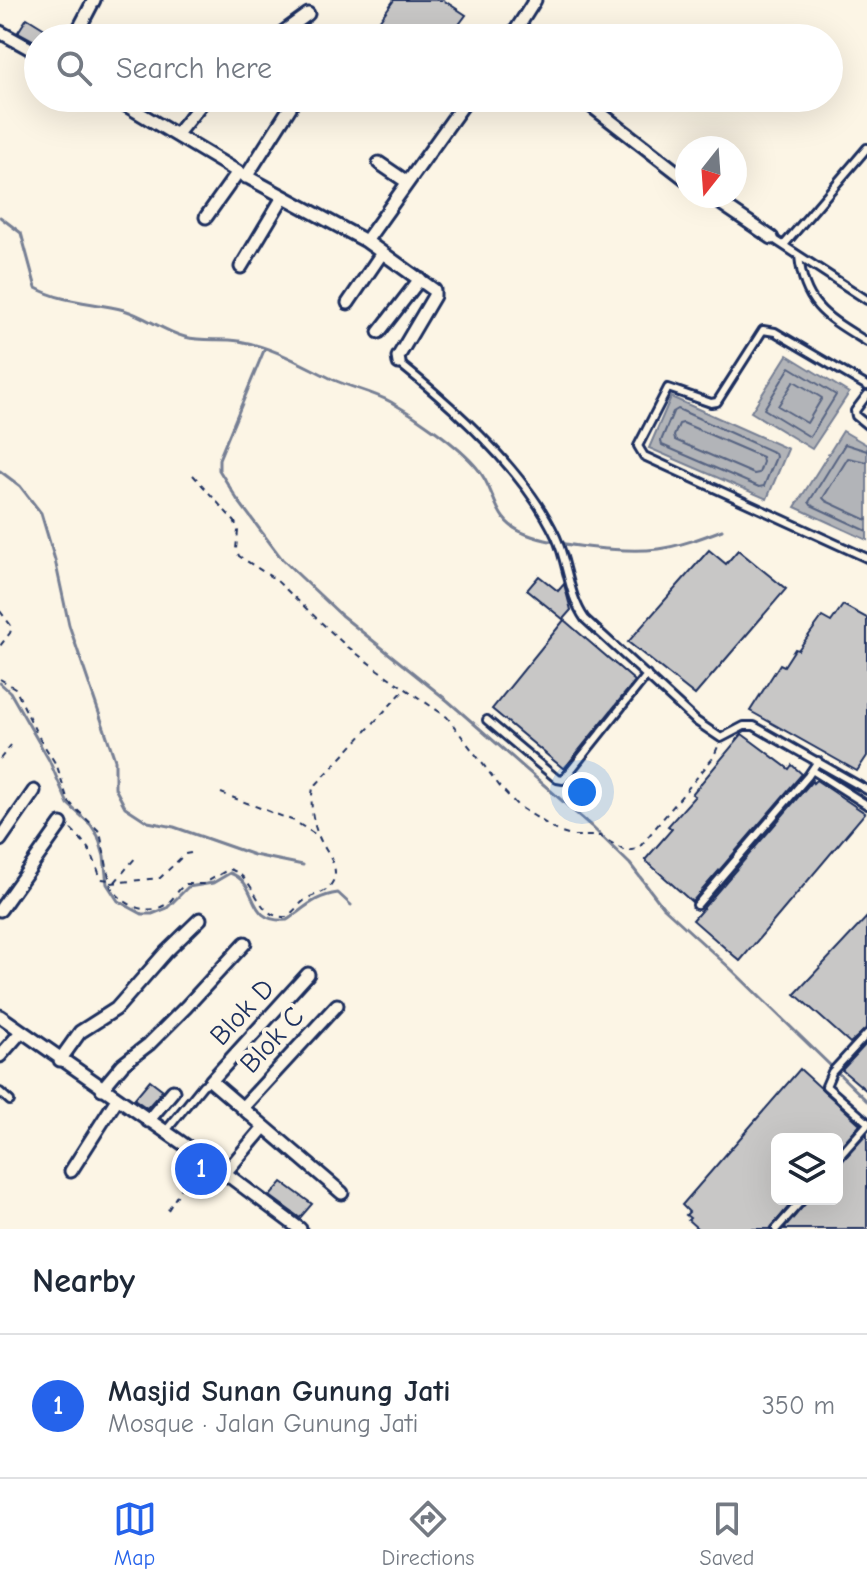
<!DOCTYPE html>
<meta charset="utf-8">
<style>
:root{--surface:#fff;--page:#f6f6f7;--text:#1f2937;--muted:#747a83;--line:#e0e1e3;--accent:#2563eb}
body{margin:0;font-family:"Comic Neue",sans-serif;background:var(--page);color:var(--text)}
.controls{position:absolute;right:24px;bottom:24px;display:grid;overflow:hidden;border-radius:12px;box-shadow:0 8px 32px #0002}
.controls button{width:72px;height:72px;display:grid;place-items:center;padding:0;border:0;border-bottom:2px solid var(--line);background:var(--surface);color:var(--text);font:40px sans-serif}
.compass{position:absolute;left:675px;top:136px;width:72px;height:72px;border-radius:50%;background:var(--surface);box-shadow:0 8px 32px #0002;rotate:197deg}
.you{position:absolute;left:582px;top:792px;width:28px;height:28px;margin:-20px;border:6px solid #fff;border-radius:50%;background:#1a73e8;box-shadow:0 0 0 12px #1a73e833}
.badge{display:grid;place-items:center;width:52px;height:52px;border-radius:50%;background:var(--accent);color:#fff;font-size:26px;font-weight:700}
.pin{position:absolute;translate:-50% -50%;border:4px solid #fff;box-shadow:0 2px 8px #0006}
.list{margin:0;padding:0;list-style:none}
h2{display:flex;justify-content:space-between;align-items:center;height:104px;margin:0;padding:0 32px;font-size:34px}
h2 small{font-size:26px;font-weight:400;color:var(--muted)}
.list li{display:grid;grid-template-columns:52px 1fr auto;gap:24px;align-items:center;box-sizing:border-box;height:144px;padding:0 32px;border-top:2px solid var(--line)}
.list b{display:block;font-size:30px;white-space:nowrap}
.list p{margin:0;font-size:26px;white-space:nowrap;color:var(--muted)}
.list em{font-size:26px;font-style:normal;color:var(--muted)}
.icon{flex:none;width:44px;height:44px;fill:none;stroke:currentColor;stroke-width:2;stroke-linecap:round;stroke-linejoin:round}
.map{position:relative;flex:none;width:867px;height:1229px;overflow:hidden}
.search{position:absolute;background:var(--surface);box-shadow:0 8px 32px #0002;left:24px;right:24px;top:24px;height:88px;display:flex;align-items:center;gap:20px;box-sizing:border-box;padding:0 28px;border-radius:44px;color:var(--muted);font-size:30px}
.sheet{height:248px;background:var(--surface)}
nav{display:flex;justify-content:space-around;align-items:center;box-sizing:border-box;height:112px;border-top:2px solid var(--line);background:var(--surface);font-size:22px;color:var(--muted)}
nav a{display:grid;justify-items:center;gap:4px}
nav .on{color:var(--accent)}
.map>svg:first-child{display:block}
</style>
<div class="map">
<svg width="867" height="1229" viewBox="0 0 867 1229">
<rect width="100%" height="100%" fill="#fcf5e5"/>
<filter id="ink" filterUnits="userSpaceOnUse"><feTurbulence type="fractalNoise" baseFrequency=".0125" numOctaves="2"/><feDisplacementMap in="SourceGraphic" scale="16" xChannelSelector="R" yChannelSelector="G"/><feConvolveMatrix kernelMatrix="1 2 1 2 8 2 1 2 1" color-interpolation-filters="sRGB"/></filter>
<g filter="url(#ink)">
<path fill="#b2b4b8" stroke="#767f94" stroke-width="2" d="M 787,355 L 849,393 L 812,449 L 751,412 Z
M 671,397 L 788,449 L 767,499 L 649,448 Z
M 843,431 L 867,445 L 867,540 L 795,507 Z"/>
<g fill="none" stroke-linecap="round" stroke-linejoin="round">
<path stroke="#576482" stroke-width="2" d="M 790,367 L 836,395 L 810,437 L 764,409 Z
M 794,381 L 822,398 L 807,423 L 778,406 Z
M 678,409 L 775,453 L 776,457 L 764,486 L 759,487 L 662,445 L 661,441 L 673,412 Z
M 683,423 L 762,457 L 763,462 L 759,473 L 754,474 L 675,440 L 674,436 L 679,424 Z
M 867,451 L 845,444 L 809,502 L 811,505 L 867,531
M 867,462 L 848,458 L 823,498 L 826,501 L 867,520"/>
<path stroke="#767f94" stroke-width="3" d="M 0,217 L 21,233 L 36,288 C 63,303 95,302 124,310 C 145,316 163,331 185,337 C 203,342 221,338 239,341 C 274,347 303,365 334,380 C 352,388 373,392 391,402 C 417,417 458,445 477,468 C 498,492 491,521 526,534 C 556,546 625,553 658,549 C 680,546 701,538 722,530
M 265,348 L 219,459 L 219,470 L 237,499 L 282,559 L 341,615 L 448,701 L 591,826 L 630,864 L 663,907 L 732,970 L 867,1101
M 0,471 L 20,486 L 41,513 L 55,560 L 69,625 L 115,760 L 115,788 L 125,807 L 148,822 L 174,827 L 254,855 L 303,865
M 0,683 L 10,692 L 49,760 L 68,804 L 91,825 L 98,836 L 104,856 L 107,884 L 118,901 L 142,914 L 152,914 L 167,908 L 188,887 L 213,883 L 230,873 C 261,884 244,923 287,920 C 306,907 315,896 338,893 L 351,905"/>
</g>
<path fill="#c8c7c6" stroke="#1b2f5e" stroke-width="2" d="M 394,0 L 443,0 L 466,15 L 449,38 L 367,38 Z
M 27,18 L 48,31 L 44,38 L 38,38 L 38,43 L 18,32 Z
M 709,550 L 726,564 L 738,550 L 786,589 L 695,695 L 628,642 Z
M 539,576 L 558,591 L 564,584 L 571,610 L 563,619 L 527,590 Z
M 843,605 L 867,618 L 867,756 L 857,771 L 750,711 L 780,664 L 784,666 L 795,649 L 798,650 L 822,617 L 831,622 Z
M 564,620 L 635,681 L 564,769 L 492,709 Z
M 742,734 L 789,769 L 792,765 L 802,774 L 692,902 L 645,860 L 672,829 L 668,826 L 695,796 L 692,794 Z
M 816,780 L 865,813 L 740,961 L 693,920 L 812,781 L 813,783 Z
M 867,917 L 867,1028 L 850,1043 L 795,994 Z
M 867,1043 L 867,1091 L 842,1070 Z
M 800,1069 L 860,1124 L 838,1149 L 837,1139 L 777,1139 L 777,1199 L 795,1199 L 770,1229 L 698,1229 L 688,1220 L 690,1218 L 686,1215 L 689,1212 L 682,1205 Z
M 150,1080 L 163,1090 L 147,1108 L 134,1099 Z
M 867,1134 L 867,1229 L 784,1229 L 809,1199 L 837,1199 L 837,1167 Z
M 282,1182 L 312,1204 L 300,1218 L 270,1196 Z"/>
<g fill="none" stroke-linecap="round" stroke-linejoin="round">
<g stroke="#1b2f5e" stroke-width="12">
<path id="service" d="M 772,238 L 867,300
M 784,245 L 867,148
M 799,256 C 804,306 827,317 867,342
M 399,363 C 455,408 526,472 556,537 C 568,563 568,595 585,619 L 696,721 L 721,738 L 744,726 L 754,726 L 867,790
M 867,386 L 775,332 L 763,330 L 717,402 L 711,403 L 668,388 L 638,446 L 644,456 L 867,558
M 867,395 L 855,411 L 856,416 L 867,425
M 487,720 L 557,779 L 563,780 L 647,675
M 812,770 L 867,805
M 697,905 L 808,776 L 818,761
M 867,1034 L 832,1072 L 826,1086 L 867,1122
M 0,1092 L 10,1101
M 165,1132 L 203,1085 L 211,1081
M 837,1159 L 867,1125
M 776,1229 L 803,1199"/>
</g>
<g stroke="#1b2f5e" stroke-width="17">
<path id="minor" d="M 0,32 L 38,53
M 74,38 L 94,0
M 275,38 L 308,14
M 511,38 L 535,0
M 114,98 L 238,172 L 366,241 L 468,98
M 581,98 L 687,180
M 176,135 L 206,98
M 379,163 L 407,182
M 246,177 L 296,98
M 710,196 L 772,238
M 206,217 L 238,172
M 366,241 L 434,290 L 434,296 L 398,357 L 399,363
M 241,267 L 283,197
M 348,303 L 382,253
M 379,332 L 420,279
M 0,840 L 34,791
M 0,910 L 61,824
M 308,974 L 211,1081 L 342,1193
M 0,1016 L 225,1173 L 300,1229
M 0,1056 L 21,1032
M 60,1060 L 80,1032 L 116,1009 L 166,952 L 200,919
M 102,1089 L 123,1064 L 149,1044 L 186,1007 L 245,943
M 242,1108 L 337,1005
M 148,1121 L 173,1091
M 71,1171 L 117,1099
M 225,1173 L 264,1127"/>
</g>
<path stroke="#1b2f5e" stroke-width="2" stroke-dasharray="6 6" stroke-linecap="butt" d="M 193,475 L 235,522 L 238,531 L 236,549 L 239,556 L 276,580 L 343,643 L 378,670 L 447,717 L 501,788 L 518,806 L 561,833 L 572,836 L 600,836 L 625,851 L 638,849 L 713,758 L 719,744
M 0,611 L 12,627 L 10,633 L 0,646
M 0,679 L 15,688 L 37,734 L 57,766 L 68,801 L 100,832 L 111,887 C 123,905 148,918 168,903 C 175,897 178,889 186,884 L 203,884 L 229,869 C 259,878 254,918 286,917 C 294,912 298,905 305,900 C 311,895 322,894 327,889 C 346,871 326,854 319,837 C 312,821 310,804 313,788 L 406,688
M 0,759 L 11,745
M 221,793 L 294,821 L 318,836
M 71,829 C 91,849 92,853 101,879 L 109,880
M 115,882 L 136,857
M 111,883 L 160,878 L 185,854 L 196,852
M 168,1210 L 189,1176"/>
<use href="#service" stroke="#fcf5e5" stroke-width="6"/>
<use href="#minor" stroke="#fcf5e5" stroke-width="11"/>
</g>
</g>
<g text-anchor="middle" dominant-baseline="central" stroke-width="8" stroke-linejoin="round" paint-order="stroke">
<g font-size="28" fill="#1b2f5e" stroke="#fcf5e5">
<text transform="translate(242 1012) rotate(-47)">Blok D</text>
<text transform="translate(272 1040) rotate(-47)">Blok C</text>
</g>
</g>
</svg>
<div class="controls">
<button><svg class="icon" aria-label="layers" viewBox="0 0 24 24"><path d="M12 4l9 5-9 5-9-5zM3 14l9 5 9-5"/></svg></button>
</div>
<svg class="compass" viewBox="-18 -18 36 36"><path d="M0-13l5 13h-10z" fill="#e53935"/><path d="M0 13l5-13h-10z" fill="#747a83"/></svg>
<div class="you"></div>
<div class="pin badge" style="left:201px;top:1169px">1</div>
<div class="search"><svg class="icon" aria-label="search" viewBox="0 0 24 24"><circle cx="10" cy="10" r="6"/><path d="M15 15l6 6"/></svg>Search here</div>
</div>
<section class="sheet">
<h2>Nearby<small></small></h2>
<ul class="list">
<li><span class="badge">1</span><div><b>Masjid Sunan Gunung Jati</b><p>Mosque · Jalan Gunung Jati</p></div><em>350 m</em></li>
</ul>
</section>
<nav>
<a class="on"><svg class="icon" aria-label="map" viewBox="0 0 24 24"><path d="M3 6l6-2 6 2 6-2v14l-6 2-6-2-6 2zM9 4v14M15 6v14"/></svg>Map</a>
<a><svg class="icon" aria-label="directions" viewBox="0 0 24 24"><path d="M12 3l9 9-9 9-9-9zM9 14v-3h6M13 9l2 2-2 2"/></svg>Directions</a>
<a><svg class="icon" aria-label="saved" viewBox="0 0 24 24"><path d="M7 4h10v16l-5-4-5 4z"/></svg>Saved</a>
</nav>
